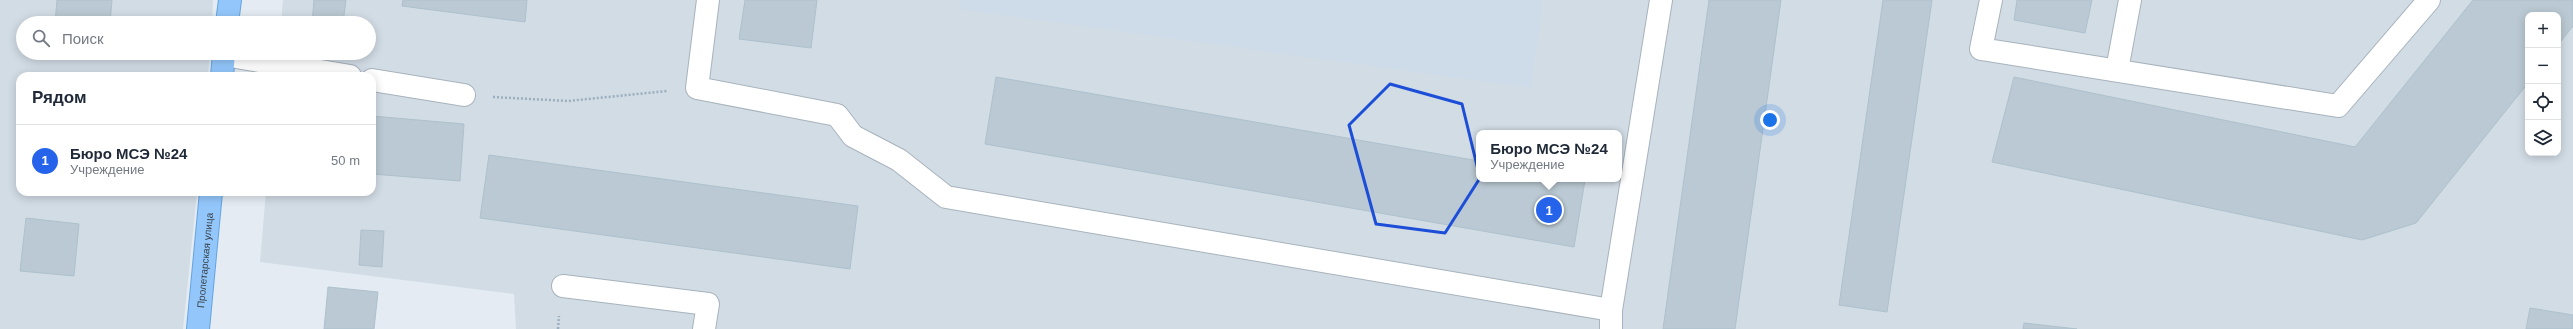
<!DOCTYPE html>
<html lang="ru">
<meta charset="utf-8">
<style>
:root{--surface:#fff;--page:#f6f6f7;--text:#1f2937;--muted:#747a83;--line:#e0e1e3;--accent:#2563eb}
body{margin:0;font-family:Arial,sans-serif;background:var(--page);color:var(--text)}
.controls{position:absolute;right:12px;top:12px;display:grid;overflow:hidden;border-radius:8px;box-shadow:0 2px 10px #0003}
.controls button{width:36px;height:36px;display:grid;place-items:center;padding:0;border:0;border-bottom:1px solid var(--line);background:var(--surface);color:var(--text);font:20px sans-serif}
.you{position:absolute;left:1770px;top:120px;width:14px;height:14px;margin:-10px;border:3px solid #fff;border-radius:50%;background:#1a73e8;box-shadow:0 0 0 6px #1a73e833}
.badge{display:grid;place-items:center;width:26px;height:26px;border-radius:50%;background:var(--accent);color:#fff;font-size:13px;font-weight:700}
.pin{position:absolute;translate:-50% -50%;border:2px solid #fff;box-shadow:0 1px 4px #0006}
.popup{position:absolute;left:1476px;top:130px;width:146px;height:52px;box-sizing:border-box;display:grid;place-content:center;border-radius:8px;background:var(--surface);filter:drop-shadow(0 1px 3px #0005);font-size:13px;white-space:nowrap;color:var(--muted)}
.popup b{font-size:15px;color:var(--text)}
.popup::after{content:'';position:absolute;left:50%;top:100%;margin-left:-8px;border:8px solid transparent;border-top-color:var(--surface)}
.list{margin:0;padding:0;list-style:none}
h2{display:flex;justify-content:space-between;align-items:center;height:52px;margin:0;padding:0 16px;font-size:17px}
h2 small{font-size:13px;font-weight:400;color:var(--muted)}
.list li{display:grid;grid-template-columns:26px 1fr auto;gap:12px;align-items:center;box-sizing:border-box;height:72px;padding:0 16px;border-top:1px solid var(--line)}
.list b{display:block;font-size:15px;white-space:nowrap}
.list p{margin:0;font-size:13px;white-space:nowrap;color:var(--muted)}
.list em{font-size:13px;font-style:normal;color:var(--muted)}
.icon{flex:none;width:22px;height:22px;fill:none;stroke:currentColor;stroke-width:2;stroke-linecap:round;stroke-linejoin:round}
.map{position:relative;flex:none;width:2573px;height:329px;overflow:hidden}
.search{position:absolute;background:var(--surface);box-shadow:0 2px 10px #0003;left:16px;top:16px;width:360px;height:44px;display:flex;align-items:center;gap:10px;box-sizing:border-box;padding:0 14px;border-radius:22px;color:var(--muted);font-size:15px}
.panel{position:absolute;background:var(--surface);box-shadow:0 2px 10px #0003;left:16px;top:72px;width:360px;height:124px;border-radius:12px}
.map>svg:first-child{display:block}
</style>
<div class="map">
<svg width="2573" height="329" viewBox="0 0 2573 329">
<rect width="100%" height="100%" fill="#e4ebf2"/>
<path fill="#d2dce5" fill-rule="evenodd" d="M 0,0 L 213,0 L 212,23 L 23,23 L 23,53 L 210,53 L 208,76 L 20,76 L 20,192 L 197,192 L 183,329 L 0,329 Z
M 283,0 L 2573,0 L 2573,329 L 516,329 L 514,294 L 260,262 L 266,192 L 372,192 L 372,76 L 276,76 L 279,53 L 369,53 L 369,23 L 281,23 ZM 2528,15 L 2558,15 L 2558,153 L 2528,153 ZM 1479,133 L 1619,133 L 1619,179 L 1479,179 Z"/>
<path fill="#cedcea" d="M 961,0 L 1543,0 L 1531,88 L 960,9 Z"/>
<path fill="#bac9d3" stroke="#adc1cd" d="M 57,0 L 112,0 L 110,23 L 55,23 Z
M 314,0 L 346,0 L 343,23 L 312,23 Z
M 403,0 L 527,0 L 525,22 L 402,6 Z
M 745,0 L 817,0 L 811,48 L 739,39 Z
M 1709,0 L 1781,0 L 1735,329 L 1663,329 Z
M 1883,0 L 1932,0 L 1887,312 L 1839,305 Z
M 2017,0 L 2092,0 L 2085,33 L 2014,20 Z
M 2473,0 L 2573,0 L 2573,26 L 2558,45 L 2558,15 L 2528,15 L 2528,83 L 2416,223 L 2362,240 L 1992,162 L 2014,77 L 2355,147 Z
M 54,73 L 81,76 L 53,76 Z
M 996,77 L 1479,161 L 1479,179 L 1585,180 L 1574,247 L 985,144 Z
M 372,116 L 464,124 L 460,181 L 372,174 Z
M 489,155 L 858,206 L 850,269 L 480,218 Z
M 26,218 L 79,224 L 74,276 L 20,271 Z
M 361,230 L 384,231 L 382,267 L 359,265 Z
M 328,287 L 378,292 L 374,329 L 324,329 Z
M 2530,308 L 2573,315 L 2573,329 L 2526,329 Z
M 2024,323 L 2077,329 L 2023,329 Z"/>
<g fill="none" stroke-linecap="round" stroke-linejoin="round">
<g stroke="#a7b3bd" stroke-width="24">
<path id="minor" d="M 708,0 L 697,88 L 837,115 L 853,136 L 899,160 L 946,197 L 1611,310
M 1991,0 L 1981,49 L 2338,106 L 2429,0
M 224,55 L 350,76
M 2117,70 L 2130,0
M 372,80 L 464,95
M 563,286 L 708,304 L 704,329
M 1611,329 L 1611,310 L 1661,0"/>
</g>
<g stroke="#64a4e0" stroke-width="24">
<g id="major">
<path d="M 227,23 L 230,0"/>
<path d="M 222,76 L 224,53"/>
<path id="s1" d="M 198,329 L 211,192"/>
</g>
</g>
<path stroke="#99aebe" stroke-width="2.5" stroke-dasharray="2 2" stroke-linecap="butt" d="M 493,97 L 568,101 L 667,91
M 558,329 L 559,316"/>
<use href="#minor" stroke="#fff" stroke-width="22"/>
<use href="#major" stroke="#93c7fb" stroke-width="22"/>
</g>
<path fill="none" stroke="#1d4ed8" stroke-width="3" stroke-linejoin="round" d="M 1390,84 L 1462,104 L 1480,178 L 1445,233 L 1376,224 L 1349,125 Z"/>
<g text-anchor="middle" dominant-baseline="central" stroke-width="3" stroke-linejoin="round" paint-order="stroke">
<g font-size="10" fill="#343d43" stroke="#fff">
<text stroke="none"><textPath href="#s1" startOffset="69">Пролетарская улица</textPath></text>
</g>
</g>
</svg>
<div class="controls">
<button>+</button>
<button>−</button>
<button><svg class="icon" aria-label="locate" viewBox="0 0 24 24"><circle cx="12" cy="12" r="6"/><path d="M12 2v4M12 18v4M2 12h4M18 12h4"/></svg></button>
<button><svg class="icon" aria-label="layers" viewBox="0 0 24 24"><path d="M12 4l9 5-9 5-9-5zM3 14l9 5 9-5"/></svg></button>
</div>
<div class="you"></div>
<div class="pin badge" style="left:1549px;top:210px">1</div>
<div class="popup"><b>Бюро МСЭ №24</b>Учреждение</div>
<div class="search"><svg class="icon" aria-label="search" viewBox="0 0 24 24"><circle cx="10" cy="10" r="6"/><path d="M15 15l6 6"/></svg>Поиск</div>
<section class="panel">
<h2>Рядом<small></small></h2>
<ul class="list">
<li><span class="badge">1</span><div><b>Бюро МСЭ №24</b><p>Учреждение</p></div><em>50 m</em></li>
</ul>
</section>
</div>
